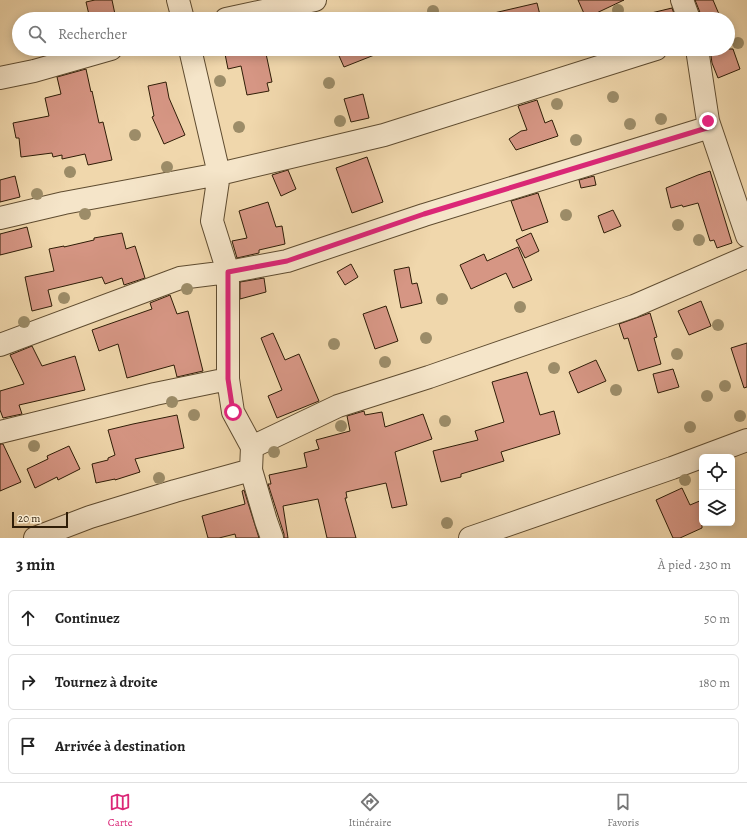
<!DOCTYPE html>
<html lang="fr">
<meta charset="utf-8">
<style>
:root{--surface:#fff;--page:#f6f6f6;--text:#222;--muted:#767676;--line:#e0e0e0;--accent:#db2777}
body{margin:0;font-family:Alegreya,serif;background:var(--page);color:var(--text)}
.controls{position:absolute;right:12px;bottom:12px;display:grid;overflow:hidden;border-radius:6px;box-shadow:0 2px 10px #0003}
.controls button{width:36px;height:36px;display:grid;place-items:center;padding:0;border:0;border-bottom:1px solid var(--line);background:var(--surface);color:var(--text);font:20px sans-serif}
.scale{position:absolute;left:12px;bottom:10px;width:56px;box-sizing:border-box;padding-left:4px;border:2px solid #2f1d07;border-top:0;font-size:11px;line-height:14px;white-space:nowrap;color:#2f1d07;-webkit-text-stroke:3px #f5e5c9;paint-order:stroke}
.stop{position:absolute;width:12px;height:12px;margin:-9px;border:3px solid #db2777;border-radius:50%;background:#fff}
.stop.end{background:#db2777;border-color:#fff;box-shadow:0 1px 4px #0008}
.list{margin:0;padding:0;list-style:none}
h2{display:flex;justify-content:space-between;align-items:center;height:52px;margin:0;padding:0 16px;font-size:17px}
h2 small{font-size:13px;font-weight:400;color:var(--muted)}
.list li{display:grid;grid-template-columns:26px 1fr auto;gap:12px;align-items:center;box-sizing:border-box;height:56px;margin:0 8px 8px;padding:0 8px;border:1px solid var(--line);border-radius:6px}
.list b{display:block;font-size:15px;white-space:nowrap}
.list em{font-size:13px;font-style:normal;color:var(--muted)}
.icon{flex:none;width:22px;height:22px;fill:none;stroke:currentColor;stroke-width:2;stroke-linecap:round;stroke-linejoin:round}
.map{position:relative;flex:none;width:747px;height:538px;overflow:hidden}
.search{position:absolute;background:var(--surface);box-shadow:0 2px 10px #0003;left:12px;right:12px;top:12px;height:44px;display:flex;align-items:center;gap:10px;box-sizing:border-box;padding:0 14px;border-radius:22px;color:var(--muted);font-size:15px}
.sheet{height:244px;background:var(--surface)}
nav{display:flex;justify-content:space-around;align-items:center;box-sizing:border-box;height:56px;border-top:1px solid var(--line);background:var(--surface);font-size:11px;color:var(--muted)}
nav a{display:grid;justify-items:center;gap:2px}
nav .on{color:var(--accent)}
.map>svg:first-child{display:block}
</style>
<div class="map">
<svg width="747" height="538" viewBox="0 0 747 538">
<rect width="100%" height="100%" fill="#f0d7ac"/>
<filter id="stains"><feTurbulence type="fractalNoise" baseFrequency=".005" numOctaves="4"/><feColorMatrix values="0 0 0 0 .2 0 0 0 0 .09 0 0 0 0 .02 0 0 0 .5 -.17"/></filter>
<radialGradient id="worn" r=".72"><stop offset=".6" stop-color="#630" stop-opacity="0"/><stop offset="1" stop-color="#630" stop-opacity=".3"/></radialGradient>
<path fill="#d69684" stroke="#2f1d07" d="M 95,0 L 112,0 L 116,19 L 90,19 L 86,2 Z
M 578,0 L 624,0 L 586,18 Z
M 695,0 L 713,0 L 721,19 L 701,19 L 701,15 Z
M 537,3 L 541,19 L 495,19 L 494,13 Z
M 672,8 L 676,19 L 648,19 L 647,14 Z
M 224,49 L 265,49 L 272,82 L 267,83 L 269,91 L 247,95 L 241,66 L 228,69 Z
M 336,49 L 387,49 L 387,50 L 344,67 Z
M 710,49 L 733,49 L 740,69 L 718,78 L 712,63 Z
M 86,69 L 91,92 L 92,91 L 99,123 L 103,122 L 112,160 L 88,165 L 85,154 L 62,159 L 62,155 L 53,157 L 52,153 L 21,157 L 19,138 L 16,138 L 13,123 L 49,116 L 45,98 L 61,94 L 57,77 Z
M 166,82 L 169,98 L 185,135 L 164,144 L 152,117 L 154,116 L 148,86 Z
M 363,94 L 369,118 L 351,122 L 344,99 Z
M 537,100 L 545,123 L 552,120 L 558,136 L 516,150 L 509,139 L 521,131 L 527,130 L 518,106 Z
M 367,157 L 383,202 L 352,213 L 336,168 Z
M 288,170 L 296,189 L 281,196 L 272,175 Z
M 710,171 L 732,243 L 717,248 L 714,240 L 710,241 L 698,203 L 683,207 L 682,205 L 671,208 L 666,188 L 698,175 Z
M 15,176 L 20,197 L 0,202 L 0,180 Z
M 594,176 L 596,185 L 581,188 L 579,180 Z
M 538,193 L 548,222 L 522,231 L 511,201 Z
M 268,202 L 276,227 L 282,226 L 285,244 L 259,250 L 259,253 L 237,258 L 232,241 L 247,238 L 239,211 Z
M 613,210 L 621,226 L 604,233 L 598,216 Z
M 27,227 L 32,247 L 0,255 L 0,234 Z
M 122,233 L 126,249 L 135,246 L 145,278 L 124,285 L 122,278 L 105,284 L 102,277 L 48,290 L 52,306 L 32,311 L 25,277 L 54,271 L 49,249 L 64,246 L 64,247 L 94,240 L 94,238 Z
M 531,233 L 539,251 L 525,258 L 516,240 Z
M 518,247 L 532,280 L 513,288 L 506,273 L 471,289 L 460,265 L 484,254 L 487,261 Z
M 351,264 L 358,277 L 345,285 L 337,272 Z
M 409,267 L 412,284 L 417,283 L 422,303 L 401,308 L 394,270 Z
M 264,278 L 266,292 L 240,299 L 240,282 Z
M 170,295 L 177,314 L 188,311 L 203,371 L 177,377 L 174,365 L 127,378 L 118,344 L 99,351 L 92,330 L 152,309 L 150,303 Z
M 701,301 L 711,326 L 689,335 L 678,311 Z
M 386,306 L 398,341 L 375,349 L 363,314 Z
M 650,313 L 657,337 L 654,338 L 661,364 L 638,371 L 628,338 L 624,339 L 619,324 Z
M 273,333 L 285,360 L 299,354 L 319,401 L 277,418 L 268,396 L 282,390 L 261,338 Z
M 747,343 L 747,387 L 744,388 L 731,348 Z
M 32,346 L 42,366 L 75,356 L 85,390 L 19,405 L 22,414 L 3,418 L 0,410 L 0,391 L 24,384 L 10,355 Z
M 596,360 L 606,381 L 578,393 L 569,372 Z
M 673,369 L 679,387 L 658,393 L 653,374 Z
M 527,372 L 540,415 L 554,411 L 560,434 L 501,452 L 504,461 L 461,474 L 461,477 L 441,482 L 433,451 L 478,440 L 475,431 L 504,422 L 492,382 Z
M 364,411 L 365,415 L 382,412 L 385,427 L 423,414 L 432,439 L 395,452 L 407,505 L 392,508 L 386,483 L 346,492 L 347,498 L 345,498 L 356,538 L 327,538 L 318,499 L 283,506 L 288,538 L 284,538 L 284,534 L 268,484 L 271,484 L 269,475 L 307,467 L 304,453 L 319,449 L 316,440 L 350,431 L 347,416 Z
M 177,415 L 184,448 L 135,459 L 140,472 L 115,480 L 115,479 L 96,483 L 92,464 L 108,460 L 108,458 L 115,455 L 108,430 L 133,424 Z
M 0,444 L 3,444 L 21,482 L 0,491 Z
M 69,446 L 80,469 L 58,480 L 57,477 L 35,488 L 27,469 L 48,459 L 47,456 Z
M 682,488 L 690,505 L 702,500 L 702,528 L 680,538 L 673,538 L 656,500 Z
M 244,490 L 259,538 L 236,538 L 235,534 L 219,538 L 208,538 L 202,516 L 245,504 L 242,491 Z"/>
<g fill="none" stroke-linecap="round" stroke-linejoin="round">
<g stroke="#5f4c30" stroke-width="24">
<path id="street" d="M 178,0 L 183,19
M 682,0 L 689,19
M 226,19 L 315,0
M 190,49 L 219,174 L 212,221 L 228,272 L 228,379 L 233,412 L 252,447 L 251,470 L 266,521 L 272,538
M 697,49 L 708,121 L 747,236
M 0,78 L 34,71 L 111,49
M 0,218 L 64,203 L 219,174 L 384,135 L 643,53 L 656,49
M 0,345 L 180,278 L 228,272 L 287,261 L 424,215 L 710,127
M 0,432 L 155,394 L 228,379
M 252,447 L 338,406 L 429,377 L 634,306 L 747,257
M 35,538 L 90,517 L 175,491 L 251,470
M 470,538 L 672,468 L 747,440"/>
</g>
<use href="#street" stroke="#f5e5c9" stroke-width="22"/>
</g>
<g fill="#9c8c68">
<circle cx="618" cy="10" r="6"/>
<circle cx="433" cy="11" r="6"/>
<circle cx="738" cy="43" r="6"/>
<circle cx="220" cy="81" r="6"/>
<circle cx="329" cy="83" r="6"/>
<circle cx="613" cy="97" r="6"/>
<circle cx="557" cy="104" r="6"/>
<circle cx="661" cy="119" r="6"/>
<circle cx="340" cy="121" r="6"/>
<circle cx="630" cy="124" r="6"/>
<circle cx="239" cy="127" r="6"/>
<circle cx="135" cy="135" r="6"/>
<circle cx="576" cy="140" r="6"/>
<circle cx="167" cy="167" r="6"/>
<circle cx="70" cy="172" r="6"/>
<circle cx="37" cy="194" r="6"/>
<circle cx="85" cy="214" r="6"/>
<circle cx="566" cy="215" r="6"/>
<circle cx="678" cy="225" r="6"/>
<circle cx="699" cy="240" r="6"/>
<circle cx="187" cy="289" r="6"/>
<circle cx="64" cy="298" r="6"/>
<circle cx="442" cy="299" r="6"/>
<circle cx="520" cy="307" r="6"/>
<circle cx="24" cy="322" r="6"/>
<circle cx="718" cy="325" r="6"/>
<circle cx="426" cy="338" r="6"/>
<circle cx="334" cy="344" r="6"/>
<circle cx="677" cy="354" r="6"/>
<circle cx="385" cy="362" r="6"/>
<circle cx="554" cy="368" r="6"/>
<circle cx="725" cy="386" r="6"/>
<circle cx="616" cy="390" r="6"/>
<circle cx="707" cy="396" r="6"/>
<circle cx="172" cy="402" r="6"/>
<circle cx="194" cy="415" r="6"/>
<circle cx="740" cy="416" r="6"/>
<circle cx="445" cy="421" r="6"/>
<circle cx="341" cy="426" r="6"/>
<circle cx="690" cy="427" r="6"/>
<circle cx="34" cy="446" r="6"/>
<circle cx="274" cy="452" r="6"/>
<circle cx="159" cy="478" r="6"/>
<circle cx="685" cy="480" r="6"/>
<circle cx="447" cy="523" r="6"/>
</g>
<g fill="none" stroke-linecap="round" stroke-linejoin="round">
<path stroke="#db2777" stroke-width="5" d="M 233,412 L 228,379 L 228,272 L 287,261 L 424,214 L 710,127 L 708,121"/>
</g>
<rect width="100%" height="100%" filter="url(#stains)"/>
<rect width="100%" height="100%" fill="url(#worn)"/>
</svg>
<div class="controls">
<button><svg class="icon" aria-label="locate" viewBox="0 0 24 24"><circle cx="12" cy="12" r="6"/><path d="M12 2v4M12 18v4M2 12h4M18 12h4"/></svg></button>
<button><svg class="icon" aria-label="layers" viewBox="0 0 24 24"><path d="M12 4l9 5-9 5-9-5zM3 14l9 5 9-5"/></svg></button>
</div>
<div class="scale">20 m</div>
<div class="stop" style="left:233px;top:412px"></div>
<div class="stop end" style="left:708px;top:121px"></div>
<div class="search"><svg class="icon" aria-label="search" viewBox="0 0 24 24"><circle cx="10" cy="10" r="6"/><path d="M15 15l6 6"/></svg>Rechercher</div>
</div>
<section class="sheet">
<h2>3 min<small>À pied · 230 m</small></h2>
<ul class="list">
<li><svg class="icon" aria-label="ahead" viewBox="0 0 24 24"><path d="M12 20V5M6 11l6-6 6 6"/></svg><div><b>Continuez</b></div><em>50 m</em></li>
<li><svg class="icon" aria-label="right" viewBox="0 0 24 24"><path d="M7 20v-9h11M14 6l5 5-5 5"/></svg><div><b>Tournez à droite</b></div><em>180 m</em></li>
<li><svg class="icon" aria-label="arrive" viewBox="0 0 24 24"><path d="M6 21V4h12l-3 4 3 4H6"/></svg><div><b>Arrivée à destination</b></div></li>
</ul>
</section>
<nav>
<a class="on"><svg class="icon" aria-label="map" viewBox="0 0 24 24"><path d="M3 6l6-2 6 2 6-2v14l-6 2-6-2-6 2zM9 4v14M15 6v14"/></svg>Carte</a>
<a><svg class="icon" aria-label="directions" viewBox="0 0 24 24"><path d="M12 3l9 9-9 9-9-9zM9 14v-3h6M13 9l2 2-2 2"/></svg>Itinéraire</a>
<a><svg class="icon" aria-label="saved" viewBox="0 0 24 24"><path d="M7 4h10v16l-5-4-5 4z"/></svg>Favoris</a>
</nav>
